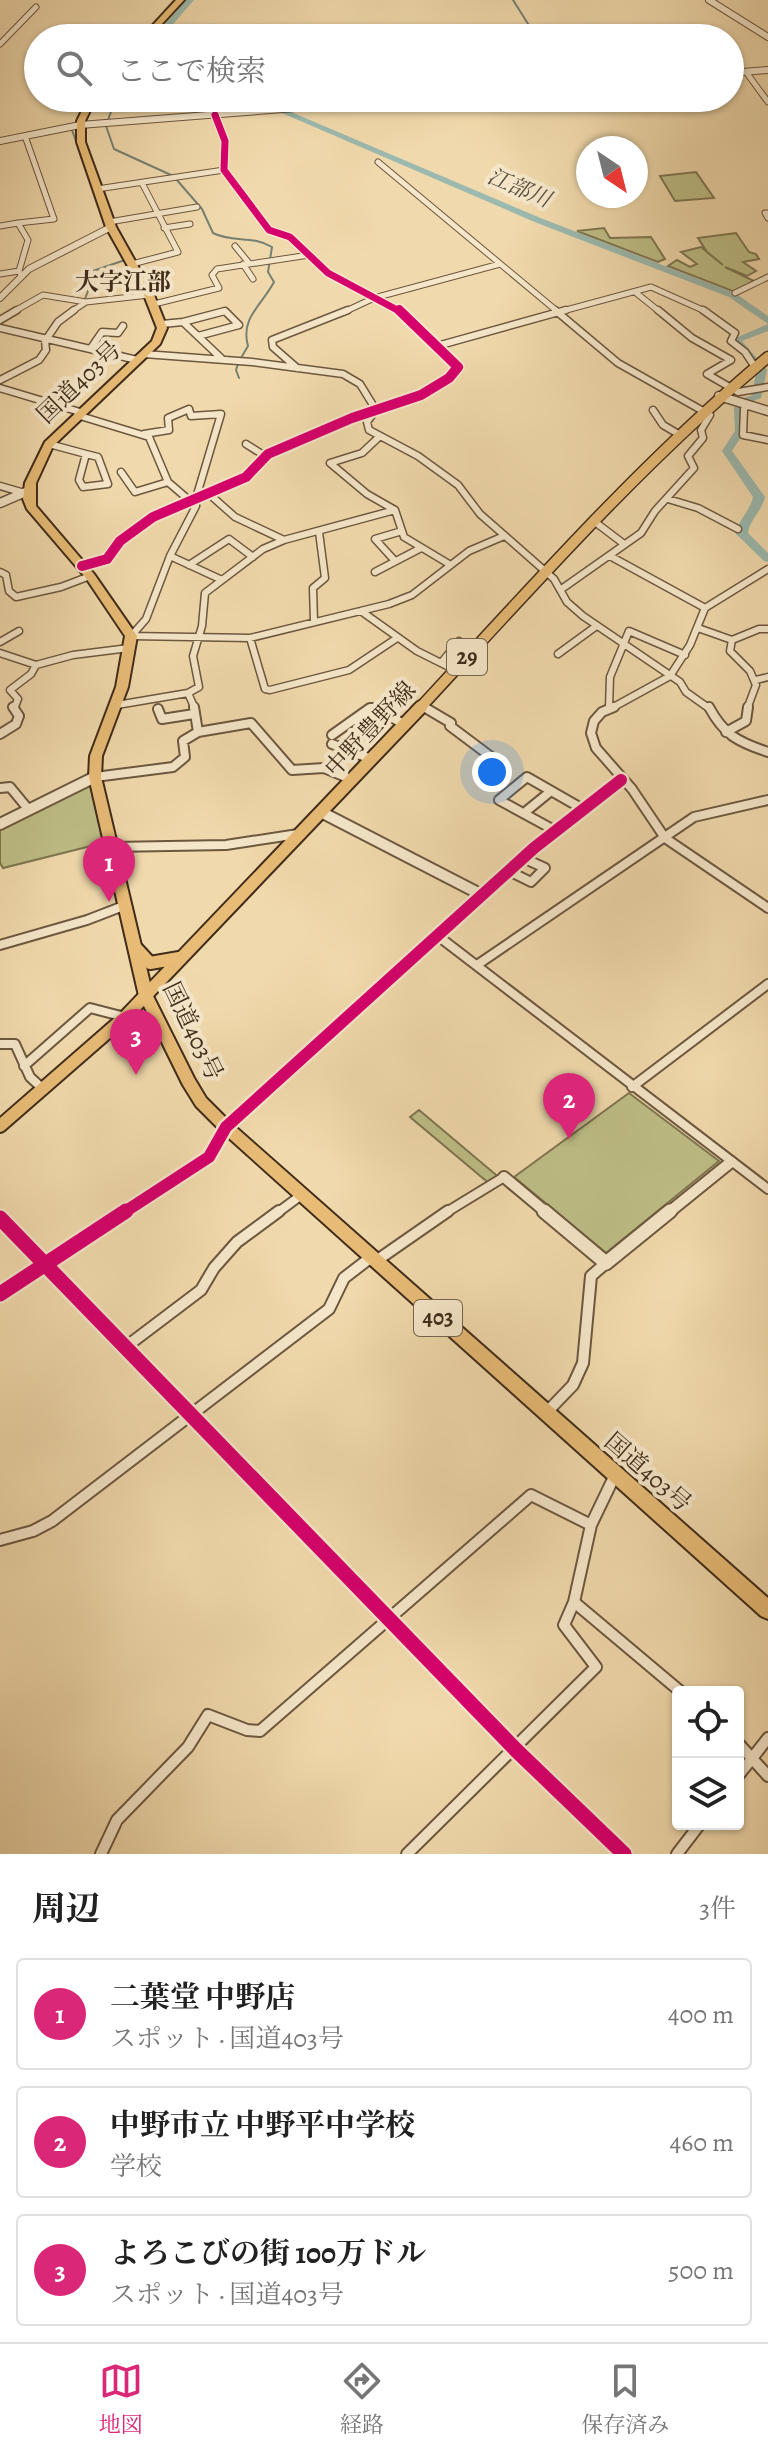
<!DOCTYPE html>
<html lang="ja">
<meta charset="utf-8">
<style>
:root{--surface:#fff;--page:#f2f2f2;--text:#222;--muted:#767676;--line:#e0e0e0;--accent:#db2777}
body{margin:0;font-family:Alegreya,"Noto Serif JP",serif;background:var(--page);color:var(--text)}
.controls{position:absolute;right:24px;bottom:24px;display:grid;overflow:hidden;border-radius:8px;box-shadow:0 2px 6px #0004}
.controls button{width:72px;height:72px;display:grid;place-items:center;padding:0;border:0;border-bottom:2px solid var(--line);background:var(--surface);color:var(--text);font:40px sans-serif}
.compass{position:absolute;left:576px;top:136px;width:72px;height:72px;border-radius:50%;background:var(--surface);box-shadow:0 2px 6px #0004;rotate:145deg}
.you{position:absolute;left:492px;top:772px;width:28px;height:28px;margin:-20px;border:6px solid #fff;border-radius:50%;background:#1a73e8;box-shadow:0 0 0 12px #1a73e833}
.badge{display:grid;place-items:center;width:52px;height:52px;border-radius:50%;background:var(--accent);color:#fff;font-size:26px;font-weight:700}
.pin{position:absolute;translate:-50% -66px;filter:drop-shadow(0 2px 4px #0008)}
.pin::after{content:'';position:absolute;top:42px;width:28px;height:24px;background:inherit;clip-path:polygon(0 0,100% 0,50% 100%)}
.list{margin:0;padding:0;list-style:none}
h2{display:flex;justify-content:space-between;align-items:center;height:104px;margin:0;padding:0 32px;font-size:34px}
h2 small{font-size:26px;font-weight:400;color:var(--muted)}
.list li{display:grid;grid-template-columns:52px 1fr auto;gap:24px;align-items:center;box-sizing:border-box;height:112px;margin:0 16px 16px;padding:0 16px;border:2px solid var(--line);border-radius:8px}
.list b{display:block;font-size:30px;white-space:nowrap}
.list p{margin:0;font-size:26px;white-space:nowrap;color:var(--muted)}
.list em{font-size:26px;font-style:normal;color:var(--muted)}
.icon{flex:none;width:44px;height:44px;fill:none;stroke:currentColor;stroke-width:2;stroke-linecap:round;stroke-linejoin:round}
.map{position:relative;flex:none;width:768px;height:1854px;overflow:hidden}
.search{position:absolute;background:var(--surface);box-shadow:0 2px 6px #0004;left:24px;right:24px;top:24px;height:88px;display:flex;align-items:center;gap:20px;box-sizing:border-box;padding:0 28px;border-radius:44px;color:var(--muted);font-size:30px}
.sheet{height:488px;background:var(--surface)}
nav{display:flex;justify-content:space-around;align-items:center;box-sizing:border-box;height:112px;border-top:2px solid var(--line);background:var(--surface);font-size:22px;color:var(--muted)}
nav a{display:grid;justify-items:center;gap:4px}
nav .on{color:var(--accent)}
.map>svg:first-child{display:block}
</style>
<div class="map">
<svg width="768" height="1854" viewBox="0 0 768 1854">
<rect width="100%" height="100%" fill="#f0d9ac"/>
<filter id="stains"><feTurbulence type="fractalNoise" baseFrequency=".0025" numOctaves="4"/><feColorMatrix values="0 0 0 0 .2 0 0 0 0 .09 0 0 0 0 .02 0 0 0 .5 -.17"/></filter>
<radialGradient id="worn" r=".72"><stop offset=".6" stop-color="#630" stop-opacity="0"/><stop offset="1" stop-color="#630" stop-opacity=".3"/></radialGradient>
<path fill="#bebe86" stroke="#7f7550" stroke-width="2" d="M 696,172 L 714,198 L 675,201 L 660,176 Z
M 604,228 L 610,238 L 651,237 L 665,259 L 658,262 L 577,231 Z
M 736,233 L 749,252 L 756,254 L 759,259 L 743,262 L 756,271 L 747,276 L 725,267 L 754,281 L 735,292 L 668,266 L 677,260 L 690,267 L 697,264 L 681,252 L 701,247 L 723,265 L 707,252 L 698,238 Z
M 91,782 L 107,842 L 3,868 L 0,863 L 0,828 Z
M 629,1093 L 719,1161 L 606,1253 L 514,1177 Z
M 419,1110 L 501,1179 L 491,1185 L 410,1117 Z"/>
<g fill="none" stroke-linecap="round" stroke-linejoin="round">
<path stroke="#778173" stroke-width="2" d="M 513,0 L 537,38
M 112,98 L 114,103 L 106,126 L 114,149 L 171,175
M 72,130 L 91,184
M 176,179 L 202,209 L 213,233 C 232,243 253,235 272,247 L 268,272 L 274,282 C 262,305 240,318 248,346 L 241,358
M 85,299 L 92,280 L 87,273 L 125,260
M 238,364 L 236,370 L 239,378"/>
<path fill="#9bb9ae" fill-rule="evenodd" d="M 186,0 L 194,0 L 161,38 L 153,38 Z
M 247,98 L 258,98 L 543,219 L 735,293 L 768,316 L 768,324 L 729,297 L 537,223 Z
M 768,324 L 768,331 L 742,341 L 767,370 L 761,398 L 751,402 L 744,409 L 745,431 L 732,451 L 765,497 C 762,511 750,519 748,533 L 768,553 L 768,562 L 764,561 L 736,534 C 738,520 750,511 753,497 L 722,451 L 735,431 L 734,408 L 743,398 L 751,396 L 757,370 L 731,340 Z"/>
<g stroke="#6c573f" stroke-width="7">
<path id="minor-far3" d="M 0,44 L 36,7
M 746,72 L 768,102
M 215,115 L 225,141 L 224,170 L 269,230 L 290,237 L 328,273 L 401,312
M 378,162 L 558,312
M 97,189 L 224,170
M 768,213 L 765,213 L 768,218
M 109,222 L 197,207
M 0,226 L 18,223
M 164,228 L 190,224
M 235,246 L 249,263
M 132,264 L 178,252 L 142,183
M 243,264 L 253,279
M 0,274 L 19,271
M 21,275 L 19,271 L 28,240 L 18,223 L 54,219 L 25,136
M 635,292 L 660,312
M 735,293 L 768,277
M 154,304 L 219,288 L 212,275 L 217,269 L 309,255
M 13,312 L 43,295 L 86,302 L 149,295
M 71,312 L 86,302
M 220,312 L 226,312
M 344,312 L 374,298 L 500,264
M 559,312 L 651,287 L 707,312"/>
</g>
<g stroke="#6c573f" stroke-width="9">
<path id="minor-far2" d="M 555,310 L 618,363 L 710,415 L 701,430 L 703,438 L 688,456 L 694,468 L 655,511 L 641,533 L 563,588
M 658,310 L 692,338 L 731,360 L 707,374 L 738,392 L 768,387
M 703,310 L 735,333 L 731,341 L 745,352 L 755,367
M 0,320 L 17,310
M 183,322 L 225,311 L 239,325 L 198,336
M 162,324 L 183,322 L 221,358
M 0,328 L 137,360
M 437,346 L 566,310
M 91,348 L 102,332 L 118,333 L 123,326
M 144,354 L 252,362 L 343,374 L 360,384 L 376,410
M 297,368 L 273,347 L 272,340 L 348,310
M 0,380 L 39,360 L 46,350 L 45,341 L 58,322 L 74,310
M 0,388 L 80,412
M 747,406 L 744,409 L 743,435 L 768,440
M 653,410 L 663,425 L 680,435
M 375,411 L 367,422 L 369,430 L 418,456 L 458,485 L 480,514 L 554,579 L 567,602 L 583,616 L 680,682 L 686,692 L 710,709
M 77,415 L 149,437 L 168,482 L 196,506 L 170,556 L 146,619 L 132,635
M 144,434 L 169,430 L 168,418 L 189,409 L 191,416 L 221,414 L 196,498
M 379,437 L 362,453 L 330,463 L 367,494 L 395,510 L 404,537 L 449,564
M 49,444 L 86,454
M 246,444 L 265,456
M 86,454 L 98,457 L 108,484 L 83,487 L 79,480 Z
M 121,472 L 135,492 L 168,482
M 0,486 L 21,492
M 208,493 L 235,517 L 284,540
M 668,499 L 698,508 L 738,529
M 595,522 L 624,544
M 170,556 L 222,580
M 610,556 L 705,608
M 395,561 L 375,539 L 402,531
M 189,565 L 229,539 L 253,557
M 82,566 L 107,559 L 120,541 L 153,517 L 246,477 L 268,454 L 352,418 L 421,395 L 449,378 L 458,367 L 399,310
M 0,572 L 6,575 L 9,591 L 16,597 L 61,587 L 90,576
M 375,572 L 421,548
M 361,611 L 417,651 L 455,670
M 314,622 L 313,588 L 325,578 L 319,532
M 698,628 L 732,640
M 131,636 L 250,638 L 389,604 L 412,595 L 469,551 L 504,536
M 250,638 L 265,689 L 270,690 L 349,670 L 397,638
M 0,642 L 19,631
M 0,653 L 36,665
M 558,654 L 595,627
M 441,663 L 459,641
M 756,680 L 768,677
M 117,705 L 188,693
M 421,705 L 427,709
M 609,708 L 610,677 L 629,631 L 685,655
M 14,709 L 18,699 L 10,690 L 31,674 L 36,665 L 73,655 L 129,648
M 195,709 L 188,693 L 199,687 L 193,656 L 202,626 L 205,593 L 263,549 L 284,540 L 395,510
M 369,709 L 378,709
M 610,709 L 670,676 L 690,645 L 705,608 L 768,569
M 747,709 L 756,685 L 750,671 L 730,651 L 732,640 L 759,629 L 768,629"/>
</g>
<g stroke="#6c573f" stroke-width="12">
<path id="minor-far1" d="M 194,707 L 198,732
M 424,707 L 451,723
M 614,707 L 602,712 L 594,721 L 591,733 L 596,748 L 632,789 L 665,838 L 768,908
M 709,707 C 724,735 738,742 768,752
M 158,709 L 162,719 L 194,714
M 450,726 L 494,759
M 726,732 L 746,721 L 748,707
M 0,734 L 16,724 L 19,716 L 13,707
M 332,735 L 370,708 L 377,708 L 403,724
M 332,744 L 371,759
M 95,777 L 173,767 L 185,757 L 183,741 L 198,732 L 251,723 L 292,770 L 324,768 L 353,780
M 0,788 L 10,787 L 29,810
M 524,813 L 551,791
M 554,830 L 499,800 L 527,777 L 581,808
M 112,847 L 226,845 L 298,834
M 507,870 L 531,882 L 545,868 L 521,857
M 482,895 L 551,832 L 621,780
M 438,936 L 768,1189
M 0,945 L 87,920 L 126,905
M 477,965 L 694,817 L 768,800
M 0,1044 L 15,1044 L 30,1077 L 44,1090
M 24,1066 L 90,1008 L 125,1017
M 632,1087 L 768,984
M 123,1213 L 209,1157 L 226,1127
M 277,1213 L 300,1196
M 445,1213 L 504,1177"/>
</g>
<g stroke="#6c573f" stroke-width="14">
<path id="minor" d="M 0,1218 L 516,1750 L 624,1854
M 376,1261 L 448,1211
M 0,1294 L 126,1211
M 127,1346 L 201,1290 L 214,1268 L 237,1242 L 279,1211
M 546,1413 L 573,1385 L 583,1363 L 591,1276 L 606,1263
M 0,1540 L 33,1531 L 52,1521 L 329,1309 L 344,1278 L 370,1258
M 574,1602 L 681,1692
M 738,1743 L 768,1776
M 738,1776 L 768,1738
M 101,1854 L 117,1820 L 188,1747 L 208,1715 L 247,1730 L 260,1731 L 531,1495 L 591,1525
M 407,1854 L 596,1667 L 564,1625 L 574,1602 L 591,1525 L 615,1475
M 677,1854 L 700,1824"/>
</g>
<g stroke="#6c573f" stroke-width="8">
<path id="tertiary-far3" d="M 709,0 L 768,37
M 730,73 L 768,70
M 0,141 L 80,125 L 424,98
M 0,298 L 29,269 L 111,227"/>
</g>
<g stroke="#6c573f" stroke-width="11">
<path id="tertiary-far2" d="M 719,396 L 768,411
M 0,503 L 28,491"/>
</g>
<g stroke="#6c573f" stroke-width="14">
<path id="tertiary-far1" d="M 0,824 L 95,777
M 226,1127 L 482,895 L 323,813
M 504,1177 L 547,1213
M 668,1213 L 731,1162"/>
</g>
<g stroke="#6c573f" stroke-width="17">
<path id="tertiary" d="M 544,1211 L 606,1263 L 670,1211"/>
</g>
<g stroke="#402c1b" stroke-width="13">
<path id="primary-far1" d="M 419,709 C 531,588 641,463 768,357"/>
</g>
<g stroke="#402c1b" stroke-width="16">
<path id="primary" d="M 137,949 L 150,963 L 179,958
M 0,1126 L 125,1017 L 421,707"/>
</g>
<g stroke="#402c1b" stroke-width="4">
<path id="trunk" d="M 176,0 L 184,0 L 149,38 L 141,38 Z
M 88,98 L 96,98 L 85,121 L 85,142 L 116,227 L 154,295 L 167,328 L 160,344 L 53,446 L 36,483 L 36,506 L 94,574 L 137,636 L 128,687 L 102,756 L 101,777 L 153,996 L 194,1078 L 206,1098 L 231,1123 L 768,1598 L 768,1619 L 761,1616 L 221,1131 L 196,1106 L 183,1085 L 139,996 L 89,777 L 90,756 L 116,687 L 125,636 L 86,578 L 27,509 L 23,499 L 25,483 L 45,442 L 152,341 L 157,328 L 144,295 L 106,227 L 77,142 L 77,121 Z"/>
</g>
<use href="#minor-far3" stroke="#f5e6c9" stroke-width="5"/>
<use href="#minor-far2" stroke="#f5e6c9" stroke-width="6"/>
<use href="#minor-far1" stroke="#f5e6c9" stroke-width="8"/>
<use href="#minor" stroke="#f5e6c9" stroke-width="10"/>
<use href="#tertiary-far3" stroke="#f5e6c9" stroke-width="6"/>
<use href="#tertiary-far2" stroke="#f5e6c9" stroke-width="8"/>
<use href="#tertiary-far1" stroke="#f5e6c9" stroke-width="10"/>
<use href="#tertiary" stroke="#f5e6c9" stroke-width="13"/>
<use href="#primary-far1" stroke="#e8bc76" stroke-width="10"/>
<use href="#primary" stroke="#e8bc76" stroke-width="12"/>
<use href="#trunk" fill="#e8bc76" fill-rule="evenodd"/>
<g stroke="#f5e6c9" stroke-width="10">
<path id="cycleway-far3" d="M 215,115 L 225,141 L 224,170 L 269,230 L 290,237 L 328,273 L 401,312"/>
</g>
<g stroke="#f5e6c9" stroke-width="14">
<path id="cycleway-far2" d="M 82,566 L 107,559 L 120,541 L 153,517 L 246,477 L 268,454 L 352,418 L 421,395 L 449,378 L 458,367 L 399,310"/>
</g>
<g stroke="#f5e6c9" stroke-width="17">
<path id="cycleway-far1" d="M 123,1213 L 209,1157 L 226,1127 L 534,848 L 621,780"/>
</g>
<g stroke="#f5e6c9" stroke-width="20">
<path id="cycleway" d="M 0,1218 L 516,1750 L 624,1854
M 0,1294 L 126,1211"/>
</g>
<use href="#cycleway-far3" stroke="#d6006c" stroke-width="7"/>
<use href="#cycleway-far2" stroke="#d6006c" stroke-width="10"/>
<use href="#cycleway-far1" stroke="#d6006c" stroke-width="12"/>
<use href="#cycleway" stroke="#d6006c" stroke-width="15"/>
</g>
<g text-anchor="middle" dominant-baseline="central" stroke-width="8" stroke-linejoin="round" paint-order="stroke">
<g font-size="22" font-style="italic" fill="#574f40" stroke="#f5e6c9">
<text transform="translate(519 188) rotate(23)">江部川</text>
</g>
<g fill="#f5e6c9" stroke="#76644f" stroke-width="2">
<rect x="447" y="639" width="40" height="36" rx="6"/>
<rect x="414" y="1300" width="48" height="36" rx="6"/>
</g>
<g font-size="22" font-weight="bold" fill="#402c1b">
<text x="467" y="657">29</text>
<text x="438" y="1318">403</text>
</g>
<g font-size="24" font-weight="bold" fill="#402c1b" stroke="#f5e6c9">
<text x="123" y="282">大字江部</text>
</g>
<g font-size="24" fill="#402c1b" stroke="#f5e6c9">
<text transform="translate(79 382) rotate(-44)">国道403号</text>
<text transform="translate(370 729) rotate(-47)">中野豊野線</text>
<text transform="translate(193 1031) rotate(64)">国道403号</text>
<text transform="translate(648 1472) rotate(41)">国道403号</text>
</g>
</g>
<rect width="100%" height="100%" filter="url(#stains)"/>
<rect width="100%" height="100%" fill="url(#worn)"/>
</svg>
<div class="controls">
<button><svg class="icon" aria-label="locate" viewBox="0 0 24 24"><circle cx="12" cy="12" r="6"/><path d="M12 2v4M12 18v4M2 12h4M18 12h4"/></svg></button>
<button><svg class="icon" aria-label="layers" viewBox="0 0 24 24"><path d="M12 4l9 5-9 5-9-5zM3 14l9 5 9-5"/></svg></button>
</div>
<svg class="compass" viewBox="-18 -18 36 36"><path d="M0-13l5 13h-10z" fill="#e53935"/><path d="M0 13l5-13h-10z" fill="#767676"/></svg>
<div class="you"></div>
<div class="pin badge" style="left:109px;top:902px">1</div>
<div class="pin badge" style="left:569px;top:1139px">2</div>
<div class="pin badge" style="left:136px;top:1075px">3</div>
<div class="search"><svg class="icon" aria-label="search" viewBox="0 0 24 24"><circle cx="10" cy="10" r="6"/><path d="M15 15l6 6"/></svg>ここで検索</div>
</div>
<section class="sheet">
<h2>周辺<small>3件</small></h2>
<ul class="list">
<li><span class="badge">1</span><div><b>二葉堂 中野店</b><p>スポット · 国道403号</p></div><em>400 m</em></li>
<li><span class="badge">2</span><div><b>中野市立 中野平中学校</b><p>学校</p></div><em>460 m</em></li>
<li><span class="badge">3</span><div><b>よろこびの街 100万ドル</b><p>スポット · 国道403号</p></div><em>500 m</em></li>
</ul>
</section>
<nav>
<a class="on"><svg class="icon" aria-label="map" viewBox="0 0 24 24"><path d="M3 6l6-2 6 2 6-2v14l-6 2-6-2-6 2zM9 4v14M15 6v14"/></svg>地図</a>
<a><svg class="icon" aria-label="directions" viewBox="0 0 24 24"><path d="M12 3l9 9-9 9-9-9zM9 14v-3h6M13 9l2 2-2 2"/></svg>経路</a>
<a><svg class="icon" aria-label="saved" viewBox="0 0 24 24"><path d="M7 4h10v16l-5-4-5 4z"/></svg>保存済み</a>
</nav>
